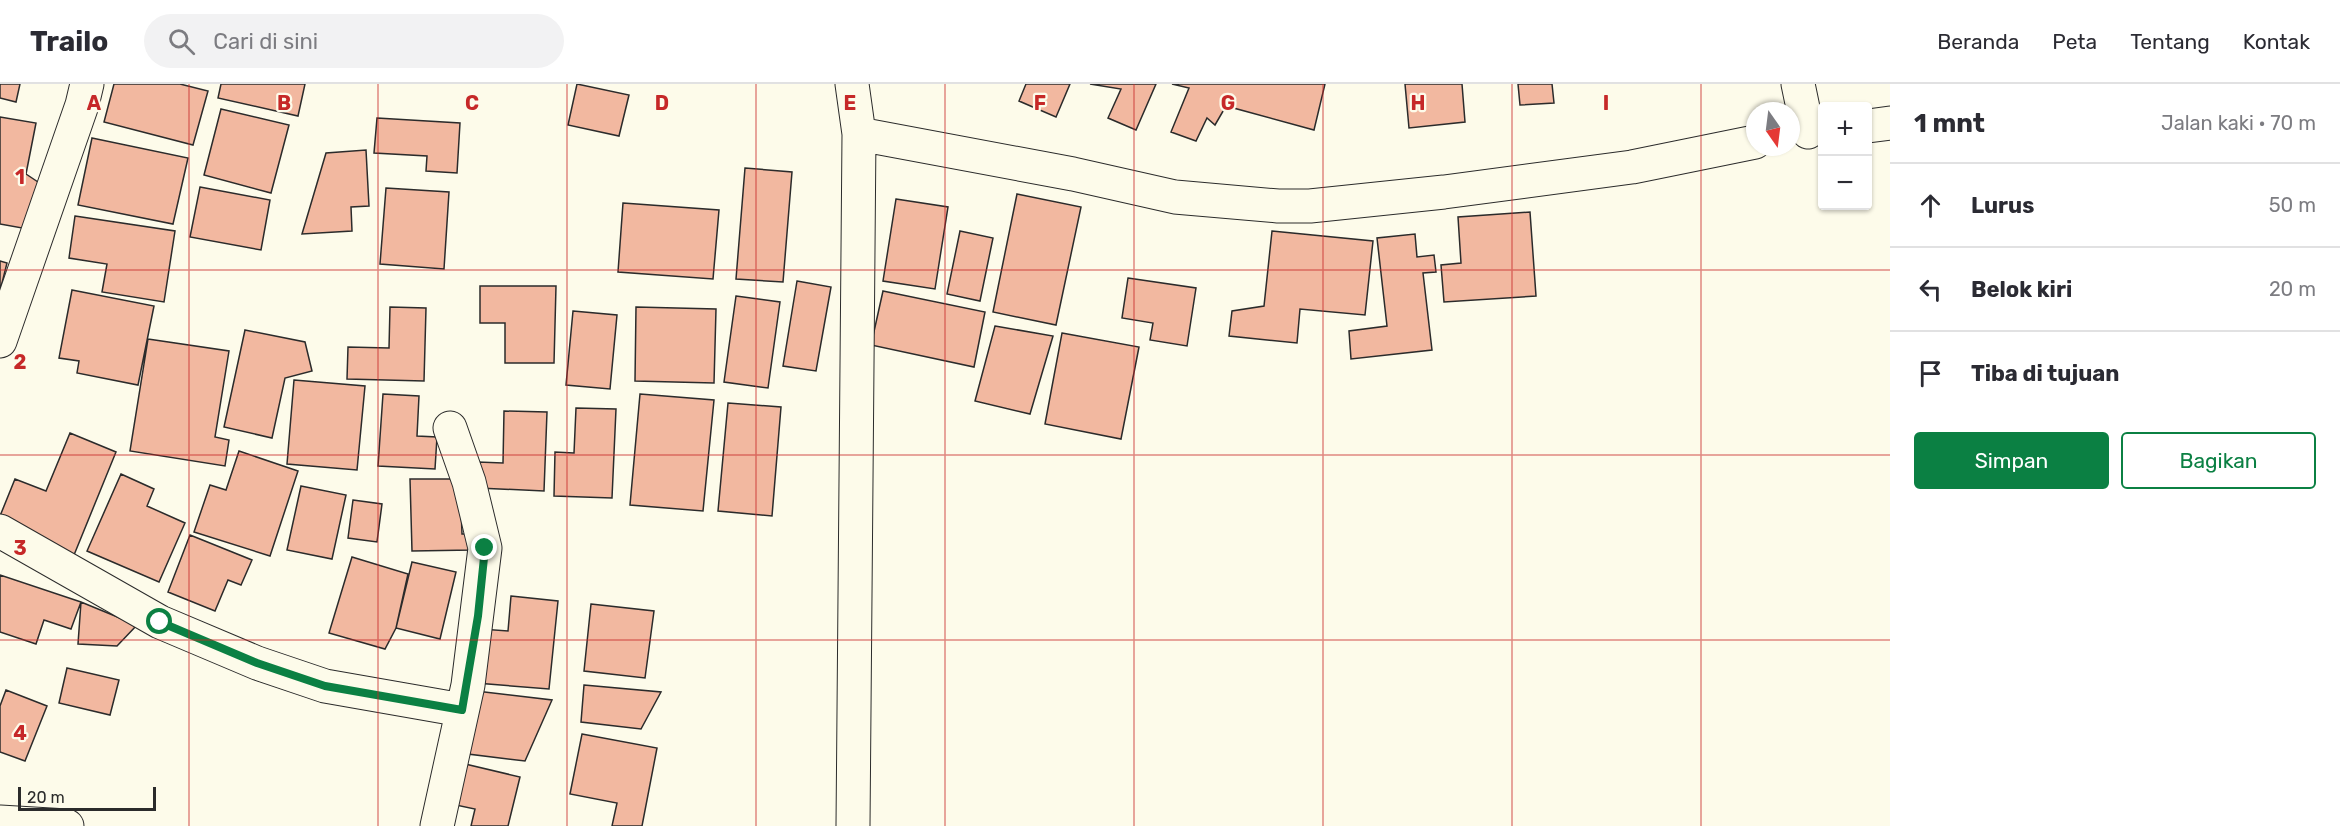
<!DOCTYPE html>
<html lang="id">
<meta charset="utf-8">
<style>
:root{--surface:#fff;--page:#f2f2f3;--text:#2b2b33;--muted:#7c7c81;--line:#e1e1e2;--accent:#0b8043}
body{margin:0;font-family:Rubik,sans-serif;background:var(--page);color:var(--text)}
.controls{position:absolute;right:18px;top:18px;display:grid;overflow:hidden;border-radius:6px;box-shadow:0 2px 4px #0004}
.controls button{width:54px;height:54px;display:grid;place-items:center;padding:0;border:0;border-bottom:2px solid var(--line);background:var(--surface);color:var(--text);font:30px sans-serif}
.compass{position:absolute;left:1746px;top:18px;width:54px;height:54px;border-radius:50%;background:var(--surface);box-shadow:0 2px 4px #0004;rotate:166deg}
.scale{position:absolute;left:18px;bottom:15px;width:138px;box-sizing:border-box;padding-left:6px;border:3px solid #2b2b2b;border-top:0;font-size:16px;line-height:21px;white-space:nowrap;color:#2b2b2b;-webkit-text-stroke:4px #fdfbea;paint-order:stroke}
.stop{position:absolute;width:18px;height:18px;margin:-14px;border:4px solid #0b8043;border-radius:50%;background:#fff}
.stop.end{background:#0b8043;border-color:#fff;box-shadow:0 2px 6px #0008}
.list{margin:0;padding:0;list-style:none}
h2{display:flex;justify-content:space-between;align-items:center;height:78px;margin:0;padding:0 24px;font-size:26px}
h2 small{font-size:20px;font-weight:400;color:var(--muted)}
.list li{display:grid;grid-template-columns:39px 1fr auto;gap:18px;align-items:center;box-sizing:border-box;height:84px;padding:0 24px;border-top:2px solid var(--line)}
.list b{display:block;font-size:22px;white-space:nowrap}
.list em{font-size:20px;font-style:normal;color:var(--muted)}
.actions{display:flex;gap:12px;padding:18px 24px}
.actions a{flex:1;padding:14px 0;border:2px solid var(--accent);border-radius:6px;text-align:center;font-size:21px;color:var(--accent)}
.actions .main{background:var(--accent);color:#fff}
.icon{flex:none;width:33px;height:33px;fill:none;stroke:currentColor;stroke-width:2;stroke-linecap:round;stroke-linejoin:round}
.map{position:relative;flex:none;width:1890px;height:742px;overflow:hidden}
header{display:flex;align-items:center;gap:36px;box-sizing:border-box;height:84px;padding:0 30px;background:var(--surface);border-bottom:2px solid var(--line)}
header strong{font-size:28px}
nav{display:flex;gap:33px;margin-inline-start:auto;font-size:21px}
.search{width:420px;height:54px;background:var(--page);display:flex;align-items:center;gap:15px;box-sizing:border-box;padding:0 21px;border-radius:33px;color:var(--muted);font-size:22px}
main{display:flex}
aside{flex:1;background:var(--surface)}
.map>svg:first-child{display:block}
</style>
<header>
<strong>Trailo</strong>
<div class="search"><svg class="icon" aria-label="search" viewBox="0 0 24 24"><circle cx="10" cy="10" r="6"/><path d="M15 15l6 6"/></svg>Cari di sini</div>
<nav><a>Beranda</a><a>Peta</a><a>Tentang</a><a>Kontak</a></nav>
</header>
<main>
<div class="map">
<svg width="1890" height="742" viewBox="0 0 1890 742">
<rect width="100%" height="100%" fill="#fdfbea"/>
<path fill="#f2b8a0" stroke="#2b2b2b" stroke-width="1.5" d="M 0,0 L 20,0 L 16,18 L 0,14 Z
M 114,0 L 180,0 L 208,7 L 193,61 L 104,38 Z
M 221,0 L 305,0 L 298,32 L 218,14 Z
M 577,0 L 629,11 L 619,52 L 568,41 Z
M 1026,0 L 1070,0 L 1056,33 L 1019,17 Z
M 1090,0 L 1156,0 L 1136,46 L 1108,34 L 1121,5 Z
M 1172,0 L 1325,0 L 1314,46 L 1226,22 L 1215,41 L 1207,34 L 1196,57 L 1171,48 L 1189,4 Z
M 1405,0 L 1462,0 L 1465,38 L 1409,44 Z
M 1518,0 L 1552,0 L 1554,19 L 1520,21 Z
M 221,25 L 289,41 L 271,109 L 204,91 Z
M 0,33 L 36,39 L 26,90 L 41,100 L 33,146 L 0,140 Z
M 377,34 L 460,39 L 457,89 L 426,87 L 427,72 L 374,69 Z
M 92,54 L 188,74 L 173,140 L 78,121 Z
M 366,66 L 369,122 L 351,123 L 352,147 L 302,150 L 326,69 Z
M 745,84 L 792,88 L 783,198 L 736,195 Z
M 200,103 L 270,116 L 261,166 L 190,153 Z
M 386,104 L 449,108 L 444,185 L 380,180 Z
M 1017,110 L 1081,123 L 1056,241 L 993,228 Z
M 896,115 L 948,123 L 935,205 L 883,197 Z
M 623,119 L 719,126 L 713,195 L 618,188 Z
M 1530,128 L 1536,212 L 1444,218 L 1441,181 L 1461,179 L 1458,133 Z
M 75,132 L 175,147 L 164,218 L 102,208 L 107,180 L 69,174 Z
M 960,147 L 993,154 L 980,217 L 947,210 Z
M 1272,147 L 1373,157 L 1365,231 L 1300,225 L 1297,259 L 1229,252 L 1232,227 L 1264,222 Z
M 1415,150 L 1417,173 L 1434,171 L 1436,188 L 1423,189 L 1432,266 L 1351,275 L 1349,247 L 1387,242 L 1377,154 Z
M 0,177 L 7,179 L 0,207 Z
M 1128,194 L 1196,204 L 1187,262 L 1150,256 L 1153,239 L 1122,234 Z
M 797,197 L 831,203 L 816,287 L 783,282 Z
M 480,202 L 556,202 L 554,279 L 505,279 L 505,239 L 480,239 Z
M 72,206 L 154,222 L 138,301 L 77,289 L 79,277 L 59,274 Z
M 883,207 L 985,228 L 974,283 L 871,261 Z
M 736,212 L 780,218 L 768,304 L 724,298 Z
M 390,223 L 426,224 L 424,297 L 347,295 L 348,263 L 389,264 Z
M 636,223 L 716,225 L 714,299 L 635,297 Z
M 573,227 L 617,231 L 610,305 L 566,301 Z
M 995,242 L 1053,252 L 1030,330 L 975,317 Z
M 245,246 L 305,258 L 312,287 L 285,294 L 272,354 L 224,343 Z
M 1062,249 L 1139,263 L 1121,355 L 1045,340 Z
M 148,255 L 229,267 L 215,353 L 229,356 L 225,382 L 130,367 Z
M 294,296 L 365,302 L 357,386 L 287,380 Z
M 383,310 L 419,312 L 417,352 L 437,353 L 435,385 L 378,382 Z
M 640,310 L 714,316 L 703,427 L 630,421 Z
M 728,319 L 781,323 L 772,432 L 718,427 Z
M 576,324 L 616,325 L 612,414 L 554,412 L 555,368 L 574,369 Z
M 504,327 L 547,328 L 544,407 L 478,404 L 478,378 L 503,379 Z
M 70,349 L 116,368 L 74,471 L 0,432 L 15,395 L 46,407 Z
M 239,367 L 298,387 L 270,472 L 194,448 L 210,401 L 226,406 Z
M 121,390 L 154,405 L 147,422 L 185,439 L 159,498 L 87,467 Z
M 410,395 L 460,395 L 462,450 L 471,450 L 472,466 L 412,467 Z
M 301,402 L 346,411 L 332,475 L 287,466 Z
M 353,416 L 382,420 L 377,458 L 348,454 Z
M 190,451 L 252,476 L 241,501 L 228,496 L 215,527 L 168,508 Z
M 352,473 L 408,490 L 396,544 L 385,565 L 329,549 Z
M 412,478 L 456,488 L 440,555 L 396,544 Z
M 0,491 L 81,518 L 71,545 L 44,536 L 36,560 L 0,548 Z
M 511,512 L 558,517 L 549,605 L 476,599 L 481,545 L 508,547 Z
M 81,518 L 137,541 L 117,562 L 78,560 Z
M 591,520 L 654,527 L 645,594 L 584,587 Z
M 67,584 L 119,596 L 110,631 L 59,619 Z
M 584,601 L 661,608 L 641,645 L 581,638 Z
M 6,606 L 47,622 L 25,677 L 0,668 L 0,622 Z
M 476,607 L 552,616 L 525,677 L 468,670 Z
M 582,650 L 657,664 L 642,742 L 612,742 L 617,719 L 570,710 Z
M 461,679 L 520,693 L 508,742 L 471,742 L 475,725 L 451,720 Z"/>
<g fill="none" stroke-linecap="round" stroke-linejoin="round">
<g stroke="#2b2b2b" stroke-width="35">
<path id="minor" d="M 852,0 L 859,50 L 853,742
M 1798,0 L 1808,48
M 1868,42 L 1890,39
M 859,50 L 1073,90 L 1175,113 L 1278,122 L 1310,122 L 1444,108 L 1632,83 L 1755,58
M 0,257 L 82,21 L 87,0
M 0,447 L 160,538 L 257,579 L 325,602 L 462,626
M 0,738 L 67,742
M 437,742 L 468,601 L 485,464 L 469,398 L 450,344"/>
</g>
<use href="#minor" stroke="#fdfbea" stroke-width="33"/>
</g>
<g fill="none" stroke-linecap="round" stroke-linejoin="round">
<path stroke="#0b8043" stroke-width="8" d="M 160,538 L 257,579 L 325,602 L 462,626 L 478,532 L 485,464"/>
</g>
<path fill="none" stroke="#c62828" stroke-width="1.5" stroke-opacity="0.55" d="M 189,0 L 189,742M 378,0 L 378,742M 567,0 L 567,742M 756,0 L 756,742M 945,0 L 945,742M 1134,0 L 1134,742M 1323,0 L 1323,742M 1512,0 L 1512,742M 1701,0 L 1701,742M 0,186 L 1890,186M 0,371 L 1890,371M 0,556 L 1890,556"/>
<g font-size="20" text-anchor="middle" font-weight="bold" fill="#c62828" stroke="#fdfbea" stroke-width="4.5" stroke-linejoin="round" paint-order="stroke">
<text x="94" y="26">A</text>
<text x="284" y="26">B</text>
<text x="472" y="26">C</text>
<text x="662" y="26">D</text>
<text x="850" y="26">E</text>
<text x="1040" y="26">F</text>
<text x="1228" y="26">G</text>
<text x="1418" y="26">H</text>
<text x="1606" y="26">I</text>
<text x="20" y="100">1</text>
<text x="20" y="285">2</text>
<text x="20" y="471">3</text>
<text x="20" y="656">4</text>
</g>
</svg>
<div class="controls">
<button>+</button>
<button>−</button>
</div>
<svg class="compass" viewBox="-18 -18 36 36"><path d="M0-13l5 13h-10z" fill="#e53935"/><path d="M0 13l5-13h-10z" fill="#7c7c81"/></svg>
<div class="scale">20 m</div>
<div class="stop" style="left:160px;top:538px"></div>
<div class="stop end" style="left:485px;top:464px"></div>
</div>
<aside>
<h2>1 mnt<small>Jalan kaki · 70 m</small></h2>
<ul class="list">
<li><svg class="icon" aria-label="ahead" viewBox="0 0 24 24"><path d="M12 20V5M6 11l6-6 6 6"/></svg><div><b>Lurus</b></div><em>50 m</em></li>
<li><svg class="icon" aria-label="left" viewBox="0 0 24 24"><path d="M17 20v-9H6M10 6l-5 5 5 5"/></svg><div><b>Belok kiri</b></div><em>20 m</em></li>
<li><svg class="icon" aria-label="arrive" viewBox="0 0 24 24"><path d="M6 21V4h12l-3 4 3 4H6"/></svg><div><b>Tiba di tujuan</b></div></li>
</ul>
<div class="actions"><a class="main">Simpan</a><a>Bagikan</a></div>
</aside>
</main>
